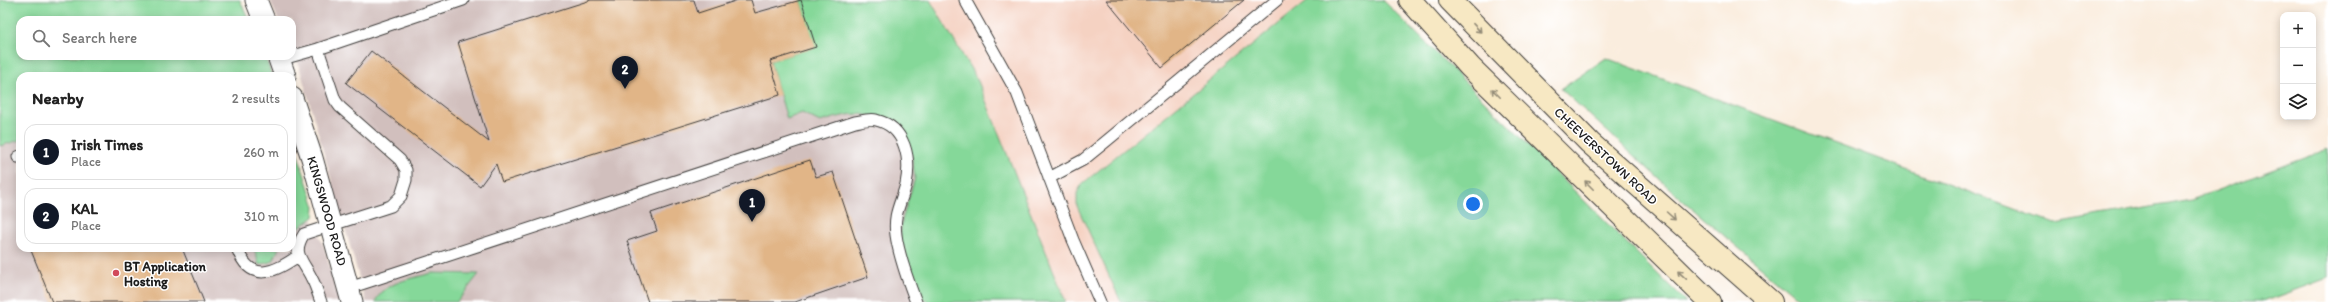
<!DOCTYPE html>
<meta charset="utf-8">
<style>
:root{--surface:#fff;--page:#f2f2f2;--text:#222;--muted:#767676;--line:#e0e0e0;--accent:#111827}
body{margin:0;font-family:Itim,sans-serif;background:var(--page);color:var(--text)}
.controls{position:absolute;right:12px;top:12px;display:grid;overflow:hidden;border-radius:8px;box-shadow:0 2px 10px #0003}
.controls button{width:36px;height:36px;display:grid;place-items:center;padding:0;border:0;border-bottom:1px solid var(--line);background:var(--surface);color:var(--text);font:20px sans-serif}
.you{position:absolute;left:1473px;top:204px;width:14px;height:14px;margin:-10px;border:3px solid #fff;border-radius:50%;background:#1a73e8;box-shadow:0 0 0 6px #1a73e833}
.badge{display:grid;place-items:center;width:26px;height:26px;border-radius:50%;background:var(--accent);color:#fff;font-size:13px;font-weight:700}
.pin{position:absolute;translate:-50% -33px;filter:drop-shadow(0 1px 2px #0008)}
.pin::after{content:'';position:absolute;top:21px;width:14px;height:12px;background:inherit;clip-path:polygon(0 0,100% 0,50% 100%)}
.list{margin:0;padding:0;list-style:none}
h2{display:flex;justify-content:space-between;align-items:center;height:52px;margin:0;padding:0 16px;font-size:17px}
h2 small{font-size:13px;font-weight:400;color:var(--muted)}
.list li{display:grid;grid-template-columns:26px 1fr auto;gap:12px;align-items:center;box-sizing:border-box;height:56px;margin:0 8px 8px;padding:0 8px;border:1px solid var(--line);border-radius:12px}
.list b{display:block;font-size:15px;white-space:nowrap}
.list p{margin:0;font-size:13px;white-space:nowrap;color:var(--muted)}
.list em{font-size:13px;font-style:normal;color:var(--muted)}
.icon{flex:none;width:22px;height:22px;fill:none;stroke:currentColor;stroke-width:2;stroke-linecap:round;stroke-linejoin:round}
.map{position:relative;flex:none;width:2328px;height:302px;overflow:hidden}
.search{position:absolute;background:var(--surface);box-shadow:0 2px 10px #0003;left:16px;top:16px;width:280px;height:44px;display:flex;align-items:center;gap:10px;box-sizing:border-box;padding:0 14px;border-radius:12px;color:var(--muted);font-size:15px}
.panel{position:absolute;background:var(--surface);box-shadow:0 2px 10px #0003;left:16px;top:72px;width:280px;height:180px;border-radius:12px}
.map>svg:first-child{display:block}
</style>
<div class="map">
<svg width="2328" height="302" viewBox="0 0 2328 302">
<rect width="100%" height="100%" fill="#fff"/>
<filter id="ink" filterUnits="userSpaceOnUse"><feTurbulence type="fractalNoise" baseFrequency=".025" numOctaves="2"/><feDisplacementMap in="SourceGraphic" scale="8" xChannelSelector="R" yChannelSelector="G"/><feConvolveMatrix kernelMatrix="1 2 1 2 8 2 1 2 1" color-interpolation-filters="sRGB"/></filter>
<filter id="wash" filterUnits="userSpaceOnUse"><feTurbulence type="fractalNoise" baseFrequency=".012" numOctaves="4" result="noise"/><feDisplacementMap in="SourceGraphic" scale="16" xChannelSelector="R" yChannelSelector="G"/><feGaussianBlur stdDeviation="0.9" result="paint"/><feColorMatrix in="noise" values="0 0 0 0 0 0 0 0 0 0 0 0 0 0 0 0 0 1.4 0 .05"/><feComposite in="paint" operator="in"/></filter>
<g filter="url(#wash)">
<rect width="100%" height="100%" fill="#faedde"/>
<path fill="#f5d2c2" d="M 930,0 L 1308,0 L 1081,184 L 1077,206 L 1121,302 L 1066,302 L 947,31 Z"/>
<path fill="#d1bfbd" d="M 270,0 L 801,0 L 816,47 L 787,119 L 857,92 L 930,157 L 947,302 L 457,302 L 478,274 L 379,295 L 375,302 L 366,302 L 292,41 L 292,20 L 278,20 Z
M 20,140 L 20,248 L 254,248 L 260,265 L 273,261 L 279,248 L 292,248 L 292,232 L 312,219 L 324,247 L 340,302 L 0,302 L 0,146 Z"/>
<path fill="#85d899" stroke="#507a5a" d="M 0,0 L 240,0 L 249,20 L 20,20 L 20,56 L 265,56 L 272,76 L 20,76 L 20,140 L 0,146 Z
M 801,0 L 930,0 L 978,81 L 1066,302 L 929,302 L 918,295 L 900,241 L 902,220 L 915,178 L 912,158 L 901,130 C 863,111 861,110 820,122 L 802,113 L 787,119 L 770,61 L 815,47 Z
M 1308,0 L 1383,0 L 1686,302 L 1121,302 L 1077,206 L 1077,193 L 1082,184 Z
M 1606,58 L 2055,224 L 2191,200 L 2328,149 L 2328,278 L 2262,302 L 1802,302 L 1681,199 L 1561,89 Z
M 292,137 L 315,207 L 314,217 L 292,232 Z
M 254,248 L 279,248 L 273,261 L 259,265 Z
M 432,273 L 479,274 L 457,302 L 375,302 C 385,281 412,279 432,273 Z"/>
<g id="blocks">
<path fill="#e1b587" d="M 591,0 L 694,0 L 698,13 L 738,0 L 751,0 L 755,13 L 801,0 L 816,47 L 770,61 L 780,95 L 502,182 L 496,164 L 480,186 L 346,83 L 371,51 L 489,142 L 458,42 Z
M 1106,0 L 1244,0 L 1162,68 Z
M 810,160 L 816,177 L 833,172 L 868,277 L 795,302 L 648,302 L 627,241 L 657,231 L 651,213 Z
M 30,248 L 182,248 L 204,302 L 52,302 Z"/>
</g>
</g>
<g filter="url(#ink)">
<use href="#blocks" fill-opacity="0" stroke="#3d3b39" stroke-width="1"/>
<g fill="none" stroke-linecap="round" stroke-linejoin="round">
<g stroke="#3d3b39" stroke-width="13">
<path id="service" d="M 965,0 L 1017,93 L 1073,240 L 1100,302
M 318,49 L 335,100 L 340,107 L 400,160 L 406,170 L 406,180 L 401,196 L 391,206 L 304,234 C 291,254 303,260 312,279 C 316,286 318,294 321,302
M 279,60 L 318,49 L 463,0
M 18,157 L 20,156
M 1049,178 L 1083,160 L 1104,143 L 1277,0
M 237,248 C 250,284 274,273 298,256
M 349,288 L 855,122 C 861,121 870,118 876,120 C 906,127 911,159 906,184 C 901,204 893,213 896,235 C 899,257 908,281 916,302"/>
</g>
<g stroke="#3d3b39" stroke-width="23">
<path id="minor" d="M 256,0 L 264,20
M 278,56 L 285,76
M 292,98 L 312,158 L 352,302"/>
</g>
<g stroke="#3d3b39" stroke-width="24">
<path id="secondary" d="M 1410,0 L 1470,67 L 1710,302
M 1450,0 L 1590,143 L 1771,302"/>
</g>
<use href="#service" stroke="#fff" stroke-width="11"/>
<use href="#minor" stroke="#fff" stroke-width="21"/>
<use href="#secondary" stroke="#f7e8c3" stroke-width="22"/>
</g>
<defs><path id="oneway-shaft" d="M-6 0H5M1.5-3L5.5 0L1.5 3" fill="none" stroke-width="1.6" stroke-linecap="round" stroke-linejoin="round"/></defs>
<g stroke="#948c78">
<use href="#oneway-shaft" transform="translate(1477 28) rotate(47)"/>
<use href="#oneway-shaft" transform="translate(1496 93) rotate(-135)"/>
<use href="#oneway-shaft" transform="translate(1589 185) rotate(-135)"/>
<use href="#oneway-shaft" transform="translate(1671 216) rotate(42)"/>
<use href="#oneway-shaft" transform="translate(1682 275) rotate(-137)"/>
</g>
</g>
<circle fill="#d1495b" stroke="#fff" stroke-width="1.5" cx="116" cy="273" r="4"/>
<g text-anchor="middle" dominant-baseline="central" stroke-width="3" stroke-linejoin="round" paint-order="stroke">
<g font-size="13" fill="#1c1c1c" stroke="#fff">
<text transform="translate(1606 156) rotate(43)">CHEEVERSTOWN ROAD</text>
<text transform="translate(327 211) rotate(74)">KINGSWOOD ROAD</text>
</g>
<g font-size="13" font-weight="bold" fill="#1c1c1c" stroke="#fff" text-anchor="start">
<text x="124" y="266">BT Application<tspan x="124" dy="15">Hosting</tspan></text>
</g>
</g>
</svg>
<div class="controls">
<button>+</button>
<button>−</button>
<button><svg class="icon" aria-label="layers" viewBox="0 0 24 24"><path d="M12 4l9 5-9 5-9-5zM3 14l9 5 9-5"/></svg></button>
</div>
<div class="you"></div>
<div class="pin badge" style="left:752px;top:222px">1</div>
<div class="pin badge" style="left:625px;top:89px">2</div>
<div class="search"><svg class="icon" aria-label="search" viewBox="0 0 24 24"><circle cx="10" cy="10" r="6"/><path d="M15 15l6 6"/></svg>Search here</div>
<section class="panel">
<h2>Nearby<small>2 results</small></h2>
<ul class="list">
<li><span class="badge">1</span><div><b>Irish Times</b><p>Place</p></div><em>260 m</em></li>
<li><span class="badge">2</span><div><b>KAL</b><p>Place</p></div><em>310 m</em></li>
</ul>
</section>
</div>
